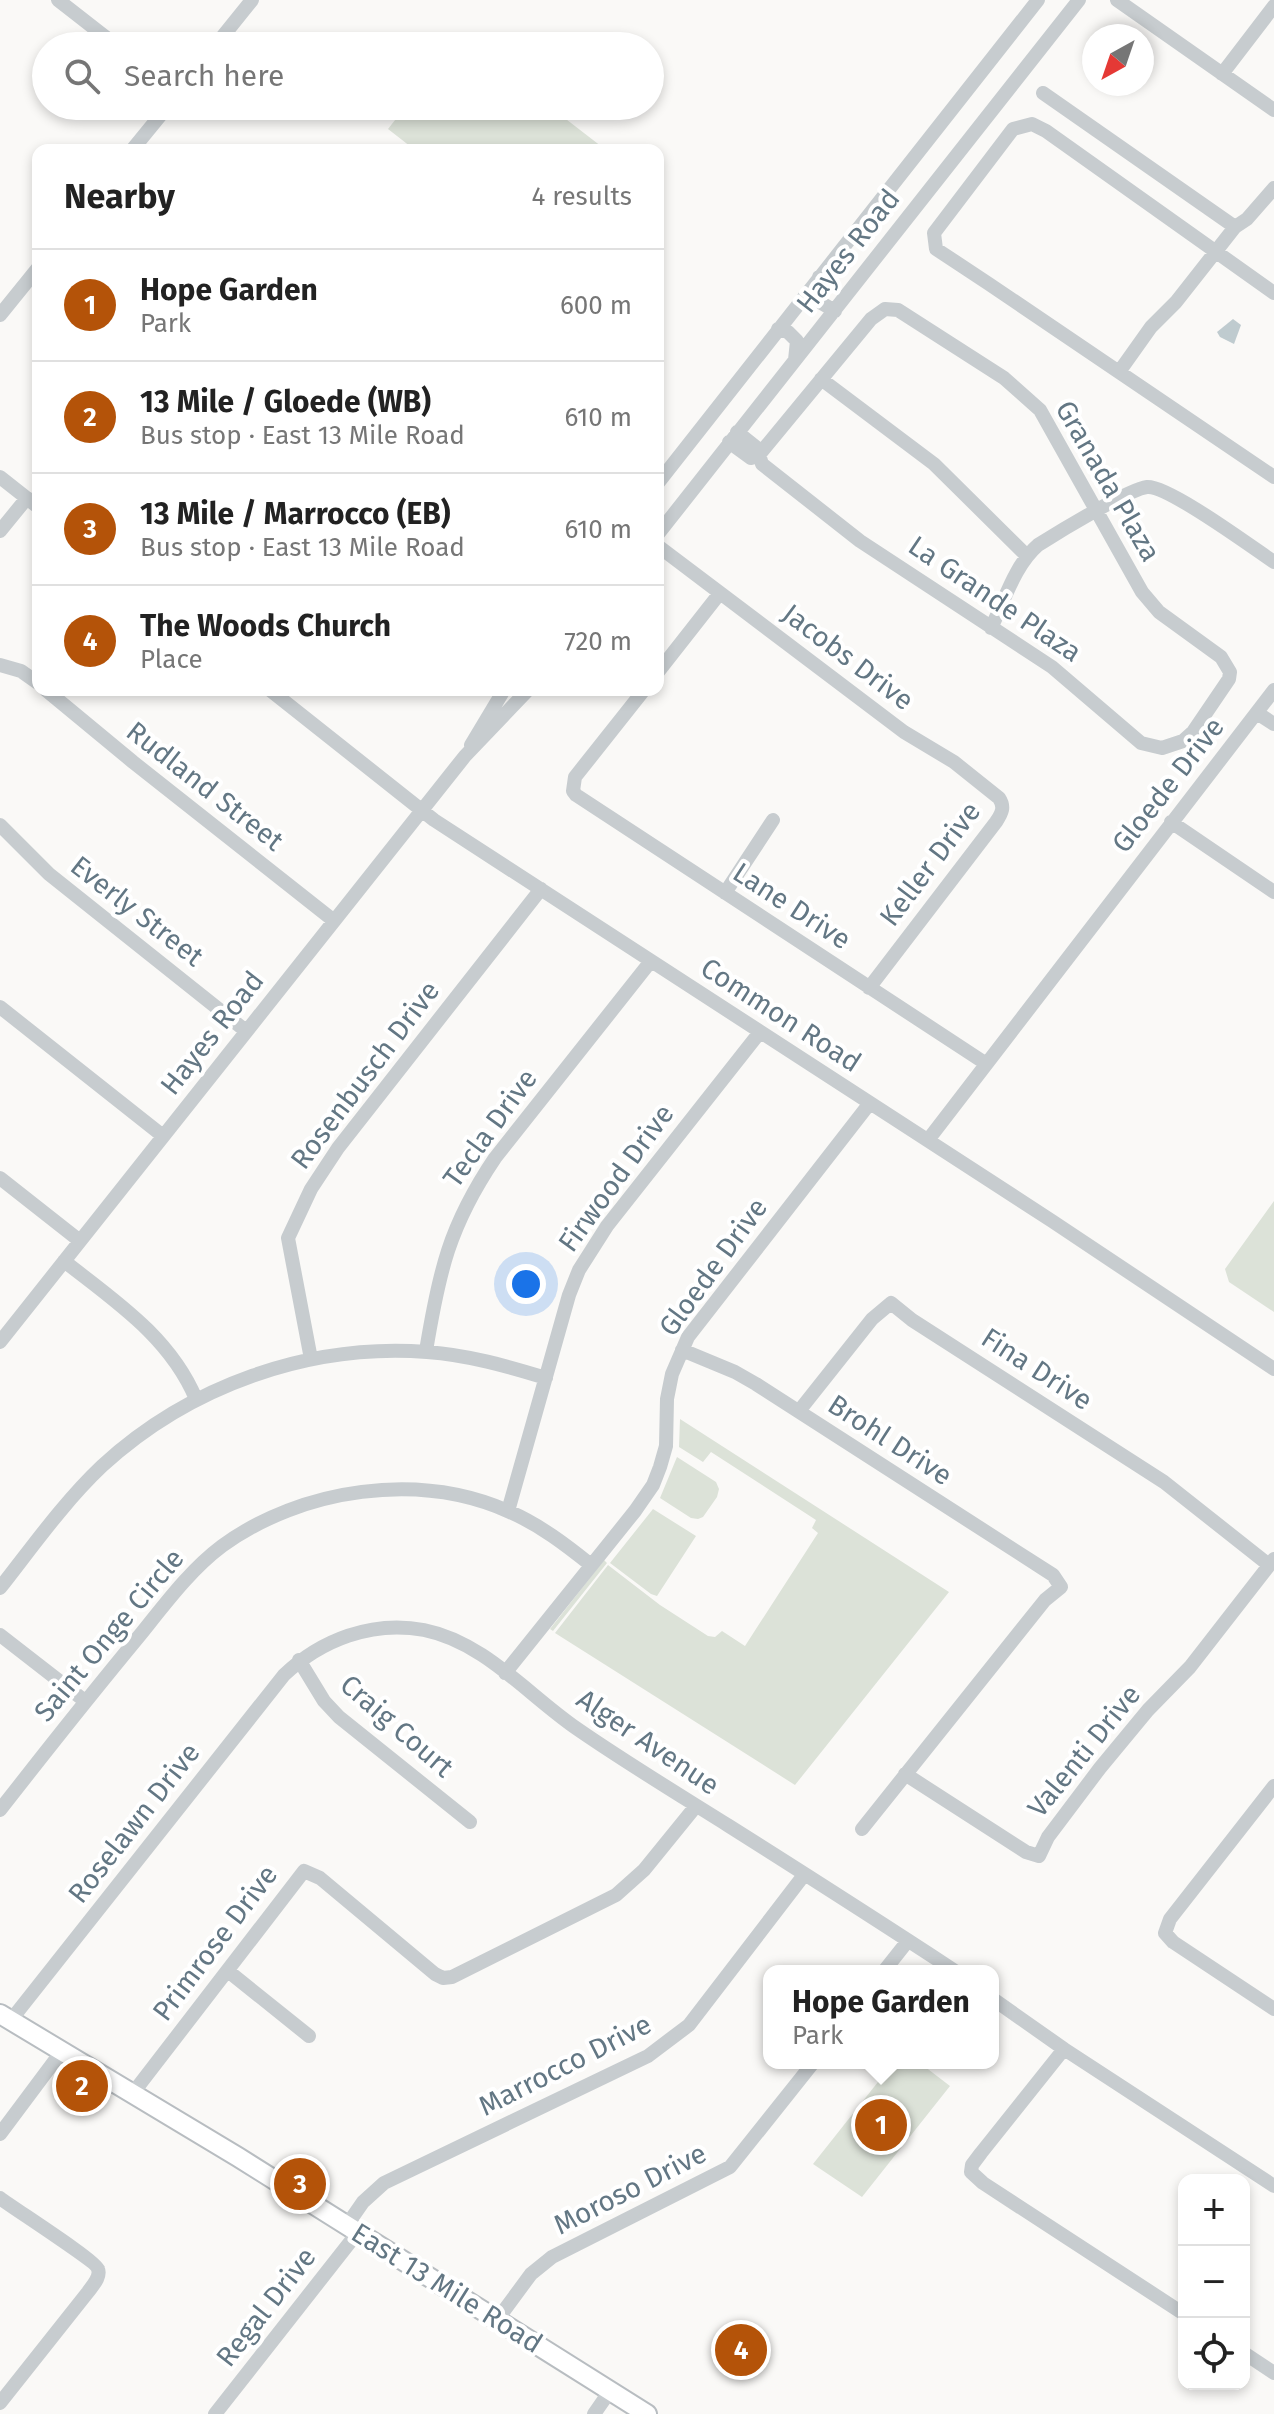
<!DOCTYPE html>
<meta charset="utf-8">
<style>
:root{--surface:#fff;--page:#f2f2f2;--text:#222;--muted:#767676;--line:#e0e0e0;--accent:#b45309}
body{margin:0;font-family:"Fira Sans",sans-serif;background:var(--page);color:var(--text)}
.controls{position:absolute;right:24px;bottom:24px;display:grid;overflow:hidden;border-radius:16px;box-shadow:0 4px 12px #0003}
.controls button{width:72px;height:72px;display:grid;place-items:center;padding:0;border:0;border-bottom:2px solid var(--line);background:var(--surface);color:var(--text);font:40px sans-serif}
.compass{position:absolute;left:1082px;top:24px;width:72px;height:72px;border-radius:50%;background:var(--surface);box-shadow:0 4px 12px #0003;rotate:220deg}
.you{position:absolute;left:526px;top:1284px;width:28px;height:28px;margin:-20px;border:6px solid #fff;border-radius:50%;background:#1a73e8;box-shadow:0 0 0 12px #1a73e833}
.badge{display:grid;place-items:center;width:52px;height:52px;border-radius:50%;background:var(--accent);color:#fff;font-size:26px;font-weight:700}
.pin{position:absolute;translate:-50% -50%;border:4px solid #fff;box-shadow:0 2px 8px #0006}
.popup{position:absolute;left:763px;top:1965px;width:236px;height:104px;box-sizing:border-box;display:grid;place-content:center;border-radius:16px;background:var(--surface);filter:drop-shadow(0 2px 6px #0005);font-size:26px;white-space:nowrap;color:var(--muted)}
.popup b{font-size:30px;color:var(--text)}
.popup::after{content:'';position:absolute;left:50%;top:100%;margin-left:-16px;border:16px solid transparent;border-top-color:var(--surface)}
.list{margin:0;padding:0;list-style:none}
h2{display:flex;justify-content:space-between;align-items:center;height:104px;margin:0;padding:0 32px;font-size:34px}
h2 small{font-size:26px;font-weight:400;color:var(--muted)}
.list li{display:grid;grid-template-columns:52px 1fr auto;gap:24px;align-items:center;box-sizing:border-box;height:112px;padding:0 32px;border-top:2px solid var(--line)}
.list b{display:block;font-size:30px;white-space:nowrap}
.list p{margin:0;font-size:26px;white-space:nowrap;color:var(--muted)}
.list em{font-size:26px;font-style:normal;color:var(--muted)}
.icon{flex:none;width:44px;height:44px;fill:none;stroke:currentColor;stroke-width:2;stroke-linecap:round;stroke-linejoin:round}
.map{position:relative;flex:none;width:1274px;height:2414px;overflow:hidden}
.search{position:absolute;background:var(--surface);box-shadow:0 4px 12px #0003;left:32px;top:32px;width:632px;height:88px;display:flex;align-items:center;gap:20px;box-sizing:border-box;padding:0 28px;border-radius:44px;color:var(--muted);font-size:30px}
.panel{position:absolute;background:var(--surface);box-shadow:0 4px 12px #0003;left:32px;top:144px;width:632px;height:552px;border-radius:16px}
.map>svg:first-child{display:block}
</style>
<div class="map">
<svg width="1274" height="2414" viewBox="0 0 1274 2414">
<rect width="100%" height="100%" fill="#faf9f7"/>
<path fill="#dce2d8" d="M 406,106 L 549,106 L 606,150 L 415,150 L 388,129 Z
M 1274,1201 L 1274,1312 L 1229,1282 L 1225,1269 Z
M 680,1419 L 949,1592 L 795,1785 L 555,1633 L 608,1565 L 660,1605 L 708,1636 L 715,1637 L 722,1631 L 745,1646 L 818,1533 L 812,1528 L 816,1520 L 711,1452 L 703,1462 L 679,1447 Z
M 677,1457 L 716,1482 L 719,1489 L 717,1497 L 703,1517 L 698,1519 L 691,1518 L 660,1498 Z
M 653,1509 L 696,1536 L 657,1596 L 651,1594 L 610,1563 Z
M 604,1560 L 607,1563 L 553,1631 L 550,1629 Z
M 893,2063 L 920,2063 L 950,2086 L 862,2197 L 813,2164 Z"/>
<path fill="#bfcbcf" d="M 1233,319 L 1241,325 L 1234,344 L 1220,337 L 1217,332 Z"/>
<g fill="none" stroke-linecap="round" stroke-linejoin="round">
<g stroke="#b8bdc1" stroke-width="22">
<path id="major" d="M 0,2014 L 238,2157 L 647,2414"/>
</g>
<path stroke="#c7cccf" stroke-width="14" d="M 58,0 L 117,46
M 1117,0 L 1274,110
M 215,46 L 252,0
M 1222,74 L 1274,6
M 1043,93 L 1235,227 L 1247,219 L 1274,188
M 132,150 L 168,106
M 819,277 L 816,290 L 818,301 L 835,311
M 1274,293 L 1046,131 L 1032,124 L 1013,129 L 934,233 L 936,249 L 989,284 L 1274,477
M 0,315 L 38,268
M 778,329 L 788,332 L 797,341 L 795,360
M 1119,372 L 1151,327 L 1176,302 L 1235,227
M 821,379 L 934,464 L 1026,555
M 737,432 L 757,448 L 762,464 L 860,541 L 1052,667 L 1141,743 L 1162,748 L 1183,741 L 1193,732 L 1229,679 L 1230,672 L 1221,657 L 1159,612 L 1142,592 L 1040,410 L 1004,378 L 898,310 L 885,309 L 871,319 L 758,456
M 729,442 L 751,458 L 758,456
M 0,477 L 38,507
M 658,483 L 1038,0
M 0,531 L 27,498
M 658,534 L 1079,0
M 658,546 L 904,732 L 954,762 L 999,798 C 1005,807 1002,813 996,822 L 869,988
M 991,628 C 1005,600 1014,566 1038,545 C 1057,533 1129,489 1147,487 C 1168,485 1253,548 1274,562
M 0,665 L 21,671 L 38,683
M 658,672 L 720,593
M 46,690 L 133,762 L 333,920
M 270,690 L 434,820 L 1052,1221 L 1274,1369
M 644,690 L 575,777 L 573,791 L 576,795 L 985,1063
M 1257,713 L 1274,724
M 471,745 L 504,690
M 1171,822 L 1274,892
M 0,825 L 49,874 L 246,1031
M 725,893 L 773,820
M 0,1007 L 163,1136
M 928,1140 L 1274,690
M 0,1178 L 80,1241
M 64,1261 C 115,1301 170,1337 196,1399
M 0,1342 L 465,756 L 528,690
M 682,1350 L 735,1372 L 756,1384 L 1053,1575 L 1061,1587 L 1045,1600 L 862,1829
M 426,1351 C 439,1272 449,1226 495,1158 L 651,961
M 311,1359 L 288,1238 L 311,1189 L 338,1148 L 541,889
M 799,1411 L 872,1319 L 891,1303 L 912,1320 L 1164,1482 L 1269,1565
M 508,1511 L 569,1295 L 579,1270 L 607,1226 L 760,1032
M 0,1588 C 33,1546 64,1502 102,1466 C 189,1386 309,1343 427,1352 C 468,1355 507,1366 546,1378
M 0,1635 L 85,1701
M 299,1660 L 324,1701 L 339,1717 L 470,1822
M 505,1673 L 635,1511 L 653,1485 L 660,1467 L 666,1446 L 667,1399 L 672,1374 L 688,1337 L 870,1103
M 905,1774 L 1026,1852 L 1039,1856 L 1048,1837 L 1100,1768 L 1148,1710 L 1190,1667 L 1274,1559
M 1274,1786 L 1170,1919 L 1165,1933 L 1173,1942 L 1274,2009
M 0,1810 C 46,1751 92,1693 140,1635 C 165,1604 190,1570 222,1546 C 302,1488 419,1471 510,1512 C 540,1525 566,1545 591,1565
M 228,1971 L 309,2036
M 884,1971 L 907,1942
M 993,1999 L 1064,2049 L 1274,2186
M 11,2020 L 284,1675 C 321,1640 372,1620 424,1630 C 484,1642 527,1694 576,1728 C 625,1762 678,1794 729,1826 C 805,1874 880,1922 955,1971
M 1064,2049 L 981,2153 L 972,2165 L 971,2172 L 983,2183 L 1184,2314
M 133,2093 L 304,1871 L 320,1878 L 435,1974 L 443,1978 L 452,1977 L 616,1895 L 644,1870 L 696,1806
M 0,2134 L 62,2051
M 0,2198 C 13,2208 96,2261 98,2269 C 101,2277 93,2285 88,2292 L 0,2403
M 347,2225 L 363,2202 L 384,2183 L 648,2056 L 689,2025 L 804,1875
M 497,2320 L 531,2274 L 552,2257 L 730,2167 L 813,2063
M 1244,2353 L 1274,2373
M 215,2414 L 358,2232
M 594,2414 L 610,2391"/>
<use href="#major" stroke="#fff" stroke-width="18"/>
</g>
<g text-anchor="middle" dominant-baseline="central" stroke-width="8" stroke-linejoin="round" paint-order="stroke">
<g font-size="28" fill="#637784" stroke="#fff">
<text transform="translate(848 251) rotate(-52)">Hayes Road</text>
<text transform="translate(1108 481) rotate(60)">Granada Plaza</text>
<text transform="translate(995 599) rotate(34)">La Grande Plaza</text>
<text transform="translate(848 657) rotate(37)">Jacobs Drive</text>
<text transform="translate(1168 785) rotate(-52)">Gloede Drive</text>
<text transform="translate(205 786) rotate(38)">Rudland Street</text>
<text transform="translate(930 864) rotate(-53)">Keller Drive</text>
<text transform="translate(792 906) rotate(33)">Lane Drive</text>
<text transform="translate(137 911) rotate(38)">Everly Street</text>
<text transform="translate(781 1015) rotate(33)">Common Road</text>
<text transform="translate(212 1033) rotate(-52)">Hayes Road</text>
<text transform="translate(365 1075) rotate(-53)">Rosenbusch Drive</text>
<text transform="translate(490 1128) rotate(-54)">Tecla Drive</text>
<text transform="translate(616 1178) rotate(-54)">Firwood Drive</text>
<text transform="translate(713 1267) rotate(-54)">Gloede Drive</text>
<text transform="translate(1037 1369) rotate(33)">Fina Drive</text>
<text transform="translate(890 1440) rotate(33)">Brohl Drive</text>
<text transform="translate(109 1635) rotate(-50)">Saint Onge Circle</text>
<text transform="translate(397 1726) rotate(41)">Craig Court</text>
<text transform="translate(648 1742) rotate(34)">Alger Avenue</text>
<text transform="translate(1084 1751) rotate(-51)">Valenti Drive</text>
<text transform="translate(134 1823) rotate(-52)">Roselawn Drive</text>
<text transform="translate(215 1943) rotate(-53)">Primrose Drive</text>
<text transform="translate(565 2065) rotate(-27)">Marrocco Drive</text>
<text transform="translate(630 2189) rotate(-27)">Moroso Drive</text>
<text transform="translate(447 2288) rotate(32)">East 13 Mile Road</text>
<text transform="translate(266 2307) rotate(-52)">Regal Drive</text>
</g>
</g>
</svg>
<div class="controls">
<button>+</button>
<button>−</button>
<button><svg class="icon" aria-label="locate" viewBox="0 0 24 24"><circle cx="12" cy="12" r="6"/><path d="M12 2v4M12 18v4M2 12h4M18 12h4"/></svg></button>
</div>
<svg class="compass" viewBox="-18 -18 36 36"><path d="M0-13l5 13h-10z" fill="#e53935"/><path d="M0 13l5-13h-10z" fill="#767676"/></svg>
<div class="you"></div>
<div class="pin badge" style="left:881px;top:2125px">1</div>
<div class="popup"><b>Hope Garden</b>Park</div>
<div class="pin badge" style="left:82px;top:2086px">2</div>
<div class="pin badge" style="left:300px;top:2184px">3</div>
<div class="pin badge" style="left:741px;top:2350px">4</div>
<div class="search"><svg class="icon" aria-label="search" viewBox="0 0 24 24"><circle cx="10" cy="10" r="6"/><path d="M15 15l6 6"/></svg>Search here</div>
<section class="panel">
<h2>Nearby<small>4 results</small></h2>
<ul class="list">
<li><span class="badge">1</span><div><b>Hope Garden</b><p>Park</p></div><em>600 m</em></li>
<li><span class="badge">2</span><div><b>13 Mile / Gloede (WB)</b><p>Bus stop · East 13 Mile Road</p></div><em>610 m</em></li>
<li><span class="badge">3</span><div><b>13 Mile / Marrocco (EB)</b><p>Bus stop · East 13 Mile Road</p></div><em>610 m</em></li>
<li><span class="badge">4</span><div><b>The Woods Church</b><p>Place</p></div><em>720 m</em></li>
</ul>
</section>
</div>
